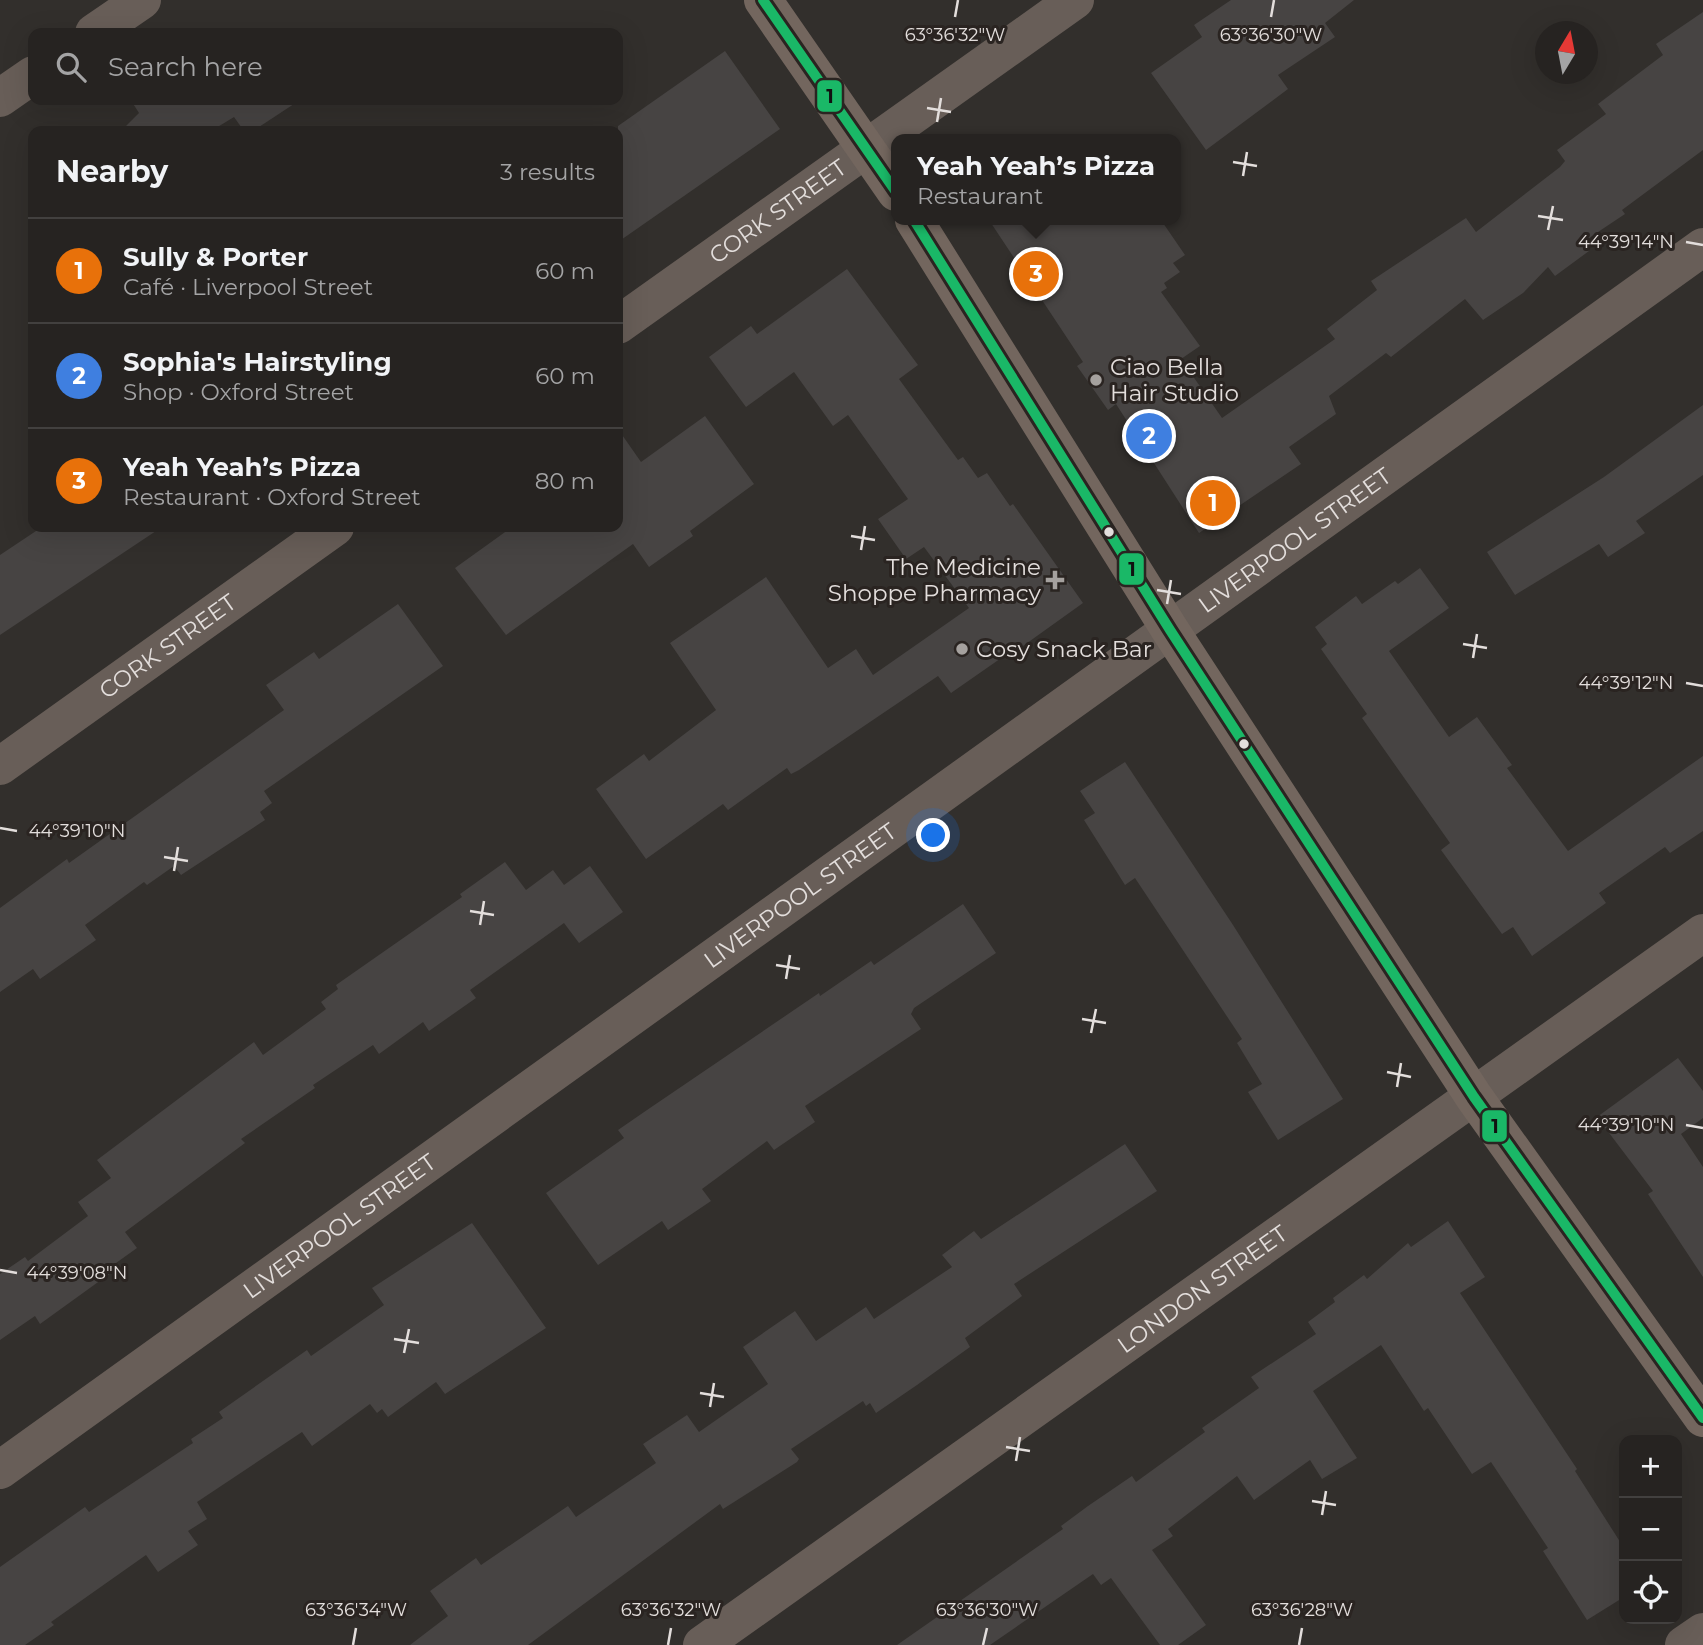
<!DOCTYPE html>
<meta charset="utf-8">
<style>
:root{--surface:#262321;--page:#2e2b2a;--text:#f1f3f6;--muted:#a4a4a5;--line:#42403f;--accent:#1a73e8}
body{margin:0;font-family:Montserrat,sans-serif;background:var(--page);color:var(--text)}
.controls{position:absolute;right:21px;bottom:21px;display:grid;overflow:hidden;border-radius:14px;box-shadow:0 7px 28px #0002}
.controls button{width:63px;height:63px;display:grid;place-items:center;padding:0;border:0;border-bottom:2px solid var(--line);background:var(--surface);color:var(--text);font:35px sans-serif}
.compass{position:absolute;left:1535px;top:21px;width:63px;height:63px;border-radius:50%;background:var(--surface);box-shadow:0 7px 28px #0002;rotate:10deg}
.you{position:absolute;left:934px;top:836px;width:24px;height:24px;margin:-18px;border:5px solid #fff;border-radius:50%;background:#1a73e8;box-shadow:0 0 0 10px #1a73e833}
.badge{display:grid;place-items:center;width:46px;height:46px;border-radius:50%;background:var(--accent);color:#fff;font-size:23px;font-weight:700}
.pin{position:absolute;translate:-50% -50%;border:4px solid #fff;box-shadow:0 2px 7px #0006}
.popup{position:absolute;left:891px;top:134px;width:290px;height:91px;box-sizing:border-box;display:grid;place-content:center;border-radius:14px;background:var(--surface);filter:drop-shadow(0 2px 5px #0005);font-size:23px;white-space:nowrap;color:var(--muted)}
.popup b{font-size:26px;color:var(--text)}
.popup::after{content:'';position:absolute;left:50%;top:100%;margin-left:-14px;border:14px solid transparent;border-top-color:var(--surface)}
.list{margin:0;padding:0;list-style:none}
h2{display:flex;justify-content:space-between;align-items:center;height:91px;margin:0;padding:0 28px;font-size:30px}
h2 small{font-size:23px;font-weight:400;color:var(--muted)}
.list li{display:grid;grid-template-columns:46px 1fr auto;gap:21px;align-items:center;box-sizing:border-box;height:105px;padding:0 28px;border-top:2px solid var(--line)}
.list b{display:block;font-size:26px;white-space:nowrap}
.list p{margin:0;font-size:23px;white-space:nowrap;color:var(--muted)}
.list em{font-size:23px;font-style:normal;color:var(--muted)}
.icon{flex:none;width:38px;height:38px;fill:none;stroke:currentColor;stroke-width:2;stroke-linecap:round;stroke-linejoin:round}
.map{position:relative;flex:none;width:1703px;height:1645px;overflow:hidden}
.search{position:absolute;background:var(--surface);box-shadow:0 7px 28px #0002;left:28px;top:28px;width:595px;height:77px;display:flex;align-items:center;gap:18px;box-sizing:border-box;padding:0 24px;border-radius:14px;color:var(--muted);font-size:26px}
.panel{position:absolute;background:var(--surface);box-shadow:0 7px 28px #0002;left:28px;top:126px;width:595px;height:406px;border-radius:14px}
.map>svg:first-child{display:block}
</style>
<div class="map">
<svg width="1703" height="1645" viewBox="0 0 1703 1645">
<rect width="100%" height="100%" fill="#322f2c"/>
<path fill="#474443" d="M 1231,0 L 1354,0 L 1325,23 L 1335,37 L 1278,75 L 1288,89 L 1206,150 L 1151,73 L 1202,37 L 1194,25 Z
M 1703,12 L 1703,150 L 1622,210 L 1625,214 L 1583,242 L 1589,251 L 1555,276 L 1548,267 L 1523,293 L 1483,320 L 1465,299 L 1391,357 L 1386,353 L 1329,396 L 1336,414 L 1289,447 L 1301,464 L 1199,533 L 1116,404 L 1108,410 L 1077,366 L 1083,362 L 989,220 L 1161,220 L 1185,255 L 1173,263 L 1180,272 L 1164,283 L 1167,288 L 1161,292 L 1200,346 L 1181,359 L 1222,418 L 1335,339 L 1327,329 L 1377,290 L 1371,281 L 1466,218 L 1476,232 L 1560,167 L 1565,161 L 1557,150 L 1606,114 L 1598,104 L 1663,55 L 1656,44 Z
M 725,51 L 780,129 L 618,242 L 618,126 Z
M 135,100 L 295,100 L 297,102 L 253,131 L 244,131 L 234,117 L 211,131 L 121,131 L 139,113 L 132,102 Z
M 847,269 L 918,365 L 899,379 L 958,460 L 963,457 L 978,478 L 987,473 L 1010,506 L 1013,504 L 1083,603 L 1009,656 L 1007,654 L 951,693 L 938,676 L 799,770 L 791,774 L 787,768 L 728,810 L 723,804 L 646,859 L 596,789 L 644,754 L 649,761 L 716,710 L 670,643 L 766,577 L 828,668 L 856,649 L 873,675 L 969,608 L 924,547 L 906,559 L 878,519 L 908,499 L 848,415 L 833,426 L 794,372 L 746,407 L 709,357 L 751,326 L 757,334 Z
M 1703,405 L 1703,475 L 1636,521 L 1645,533 L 1608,557 L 1599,544 L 1515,595 L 1487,552 L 1604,477 Z
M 705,416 L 754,484 L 690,531 L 693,536 L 649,567 L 633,544 L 506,635 L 455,568 L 512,527 L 618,527 L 618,429 L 641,462 Z
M 42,527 L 162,527 L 0,635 L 0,555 Z
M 1420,568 L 1449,608 L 1389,651 L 1449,737 L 1477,717 L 1512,765 L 1507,768 L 1568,851 L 1703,756 L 1703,831 L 1670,853 L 1665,847 L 1599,893 L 1606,903 L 1532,956 L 1513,927 L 1502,934 L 1441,850 L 1450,843 L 1362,718 L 1367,714 L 1321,649 L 1327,644 L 1315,627 L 1356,596 L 1362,604 L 1395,581 L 1398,584 Z
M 398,604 L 443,666 L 264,791 L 272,803 L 260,812 L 265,820 L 181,875 L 174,866 L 147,885 L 144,882 L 85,925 L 96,940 L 40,979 L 33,969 L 0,992 L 0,908 L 67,859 L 69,863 L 284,710 L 266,685 L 314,652 L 319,659 Z
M 1125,762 L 1233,925 L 1343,1099 L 1278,1140 L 1248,1092 L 1262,1084 L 1237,1043 L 1242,1039 L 1135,878 L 1125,885 L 1084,820 L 1095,813 L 1080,791 Z
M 505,862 L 526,890 L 553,870 L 564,885 L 590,866 L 623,912 L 579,943 L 564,923 L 470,990 L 476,998 L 429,1031 L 423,1022 L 379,1054 L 373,1045 L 313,1085 L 315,1088 L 241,1139 L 245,1143 L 125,1232 L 137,1248 L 116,1263 L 119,1267 L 40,1324 L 35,1316 L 0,1340 L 0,1274 L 25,1257 L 28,1261 L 88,1216 L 78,1202 L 111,1178 L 97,1160 L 254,1042 L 263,1055 L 326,1009 L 321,1002 L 338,989 L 336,985 L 462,897 L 460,894 Z
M 963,904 L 996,953 L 914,1008 L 911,1014 L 921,1029 L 805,1106 L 815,1122 L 774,1150 L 767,1141 L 702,1189 L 711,1201 L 668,1230 L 662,1221 L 598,1265 L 546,1193 L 624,1138 L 618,1130 L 647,1110 L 819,993 L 820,996 L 871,961 L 874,965 Z
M 1678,1058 L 1703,1091 L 1703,1118 L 1681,1134 L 1703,1167 L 1703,1277 L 1648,1194 L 1653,1191 L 1597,1117 Z
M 1125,1144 L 1157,1191 L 1014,1284 L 1022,1296 L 965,1338 L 970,1347 L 917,1385 L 876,1413 L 870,1403 L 866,1406 L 863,1401 L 791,1449 L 799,1459 L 797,1462 L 723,1509 L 720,1504 L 528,1645 L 410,1645 L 448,1616 L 430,1591 L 476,1558 L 481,1565 L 568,1506 L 576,1517 L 656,1463 L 643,1444 L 687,1415 L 699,1432 L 768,1384 L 743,1347 L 795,1311 L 816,1341 L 866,1307 L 874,1319 L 952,1267 L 942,1255 L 974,1231 L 981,1239 Z
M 1448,1221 L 1485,1277 L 1460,1293 L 1577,1469 L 1575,1471 L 1624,1548 L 1624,1597 L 1587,1620 L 1543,1551 L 1548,1548 L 1491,1462 L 1472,1474 L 1428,1408 L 1424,1411 L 1381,1345 L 1313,1391 L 1357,1458 L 1322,1479 L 1310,1460 L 1254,1500 L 1237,1476 L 1168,1529 L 1173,1536 L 1152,1550 L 1206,1625 L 1178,1645 L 1160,1645 L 1111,1578 L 1101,1585 L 1093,1574 L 990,1645 L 897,1645 L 1063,1529 L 1061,1526 L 1088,1506 L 1132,1476 L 1136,1482 L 1205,1432 L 1202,1428 L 1259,1388 L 1251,1377 L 1316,1334 L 1308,1322 L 1335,1302 L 1333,1298 L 1364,1275 L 1367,1279 L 1408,1243 L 1411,1247 Z
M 472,1223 L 546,1328 L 445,1394 L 436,1382 L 388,1417 L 382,1409 L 377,1413 L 370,1404 L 312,1446 L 302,1432 L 197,1502 L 207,1519 L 188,1531 L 198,1545 L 158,1572 L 146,1555 L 51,1622 L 54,1625 L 25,1645 L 0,1645 L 0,1567 L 85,1507 L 89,1512 L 193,1443 L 191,1439 L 223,1418 L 219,1412 L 307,1350 L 311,1356 L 384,1305 L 372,1288 Z"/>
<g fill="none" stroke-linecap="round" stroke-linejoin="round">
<g stroke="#685e58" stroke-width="38">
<path d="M 94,33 L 142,0"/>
<path d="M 0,98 L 33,75"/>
<path id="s1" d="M 618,325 L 1075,0"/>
<path id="s2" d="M 0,766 L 335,527"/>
<path id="s3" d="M 0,1470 L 1703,247"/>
<path id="s4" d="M 702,1645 L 1703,933"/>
<path d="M 1684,1645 L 1703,1632"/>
</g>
<path stroke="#73665e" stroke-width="38" d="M 763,0 L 896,192
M 914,220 L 1170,630 L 1474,1097 L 1703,1418"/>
<g stroke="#2a2421" stroke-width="16">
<path id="bus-1" d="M 763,0 L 896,192
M 914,220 L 1170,630 L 1474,1097 L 1703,1418"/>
</g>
<use href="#bus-1" stroke="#1ab867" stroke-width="10"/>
</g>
<path fill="none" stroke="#e3dedc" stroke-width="2.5" d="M 955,17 L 958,0M 1271,17 L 1274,0M 927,108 L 951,112M 937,122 L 941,98M 1233,162 L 1257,166M 1243,176 L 1247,152M 1538,216 L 1563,220M 1548,230 L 1553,206M 1686,242 L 1703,245M 851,536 L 875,540M 861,550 L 865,526M 1157,590 L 1181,594M 1167,604 L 1171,580M 1463,644 L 1487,648M 1473,658 L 1477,634M 1686,683 L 1703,686M 0,828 L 17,831M 164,857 L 188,861M 174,871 L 178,847M 470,911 L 494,915M 480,925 L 484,901M 776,965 L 800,969M 786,979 L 790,955M 1082,1019 L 1106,1023M 1091,1033 L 1096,1009M 1387,1072 L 1411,1077M 1397,1087 L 1401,1063M 1686,1125 L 1703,1128M 0,1270 L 17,1273M 394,1339 L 419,1343M 404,1353 L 409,1329M 700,1393 L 724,1397M 710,1407 L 714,1383M 1006,1447 L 1030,1451M 1016,1461 L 1020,1437M 1312,1501 L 1336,1505M 1322,1515 L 1326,1491M 353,1645 L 356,1628M 668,1645 L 671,1628M 983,1645 L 987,1628M 1299,1645 L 1302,1628"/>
<g fill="#a5a19e" stroke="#2a2421" stroke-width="2.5">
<circle cx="1096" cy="380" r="7"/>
<path d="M1051.5 569.5h7v7h7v7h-7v7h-7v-7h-7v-7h7z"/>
<circle cx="962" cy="649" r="7"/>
</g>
<g fill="#e3dedc" stroke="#2a2421" stroke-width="2.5">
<circle cx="1109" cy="532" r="6"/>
<circle cx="1244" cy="744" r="6"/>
</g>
<g text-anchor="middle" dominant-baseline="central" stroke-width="6" stroke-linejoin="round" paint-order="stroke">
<g font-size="23" fill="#e3dedc" stroke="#2a2421">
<text stroke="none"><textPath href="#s1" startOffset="196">CORK STREET</textPath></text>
<text stroke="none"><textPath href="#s3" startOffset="1594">LIVERPOOL STREET</textPath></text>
<text stroke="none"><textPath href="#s2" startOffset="206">CORK STREET</textPath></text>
<text stroke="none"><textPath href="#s3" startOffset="985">LIVERPOOL STREET</textPath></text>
<text stroke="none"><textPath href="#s3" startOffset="418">LIVERPOOL STREET</textPath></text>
<text stroke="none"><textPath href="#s4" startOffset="614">LONDON STREET</textPath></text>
</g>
<g font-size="23" fill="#e3dedc" stroke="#2a2421" text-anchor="start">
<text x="1110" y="367">Ciao Bella<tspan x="1110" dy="26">Hair Studio</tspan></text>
<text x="1041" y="567" text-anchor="end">The Medicine<tspan x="1041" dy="26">Shoppe Pharmacy</tspan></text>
<text x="976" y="649">Cosy Snack Bar</text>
</g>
</g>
<g font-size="18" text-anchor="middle" fill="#e3dedc" stroke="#2a2421" stroke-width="6" stroke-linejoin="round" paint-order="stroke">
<text x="955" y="41">63°36'32"W</text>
<text x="1271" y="41">63°36'30"W</text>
<text x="1626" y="248">44°39'14"N</text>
<text x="1626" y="689">44°39'12"N</text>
<text x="77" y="837">44°39'10"N</text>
<text x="1626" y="1131">44°39'10"N</text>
<text x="77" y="1279">44°39'08"N</text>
<text x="356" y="1616">63°36'34"W</text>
<text x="671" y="1616">63°36'32"W</text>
<text x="987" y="1616">63°36'30"W</text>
<text x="1302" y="1616">63°36'28"W</text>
</g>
<g stroke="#2a2421" stroke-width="2.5">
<rect x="816" y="79" width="27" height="34" rx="7" fill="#1ab867"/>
<rect x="1118" y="552" width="27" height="34" rx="7" fill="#1ab867"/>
<rect x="1481" y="1109" width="27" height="34" rx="7" fill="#1ab867"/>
</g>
<g font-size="19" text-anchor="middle" font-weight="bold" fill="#111">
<text x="830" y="103">1</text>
<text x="1132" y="576">1</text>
<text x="1495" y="1133">1</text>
</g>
</svg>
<div class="controls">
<button>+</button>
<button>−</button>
<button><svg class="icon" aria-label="locate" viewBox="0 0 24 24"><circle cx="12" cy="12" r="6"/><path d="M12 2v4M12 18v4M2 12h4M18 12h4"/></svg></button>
</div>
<svg class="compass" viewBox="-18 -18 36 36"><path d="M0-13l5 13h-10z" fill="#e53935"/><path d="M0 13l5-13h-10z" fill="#a4a4a5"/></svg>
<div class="you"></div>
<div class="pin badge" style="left:1213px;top:503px;background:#e8710a">1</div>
<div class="pin badge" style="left:1149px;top:436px;background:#3f7fe0">2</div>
<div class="pin badge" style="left:1036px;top:274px;background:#e8710a">3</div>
<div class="popup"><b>Yeah Yeah’s Pizza</b>Restaurant</div>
<div class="search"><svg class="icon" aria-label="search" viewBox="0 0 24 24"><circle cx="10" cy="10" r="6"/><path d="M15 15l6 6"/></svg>Search here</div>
<section class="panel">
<h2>Nearby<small>3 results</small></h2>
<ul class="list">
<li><span class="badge" style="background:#e8710a">1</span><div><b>Sully &amp; Porter</b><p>Café · Liverpool Street</p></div><em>60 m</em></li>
<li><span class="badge" style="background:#3f7fe0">2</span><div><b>Sophia's Hairstyling</b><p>Shop · Oxford Street</p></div><em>60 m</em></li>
<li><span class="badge" style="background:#e8710a">3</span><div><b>Yeah Yeah’s Pizza</b><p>Restaurant · Oxford Street</p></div><em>80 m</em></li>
</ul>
</section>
</div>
